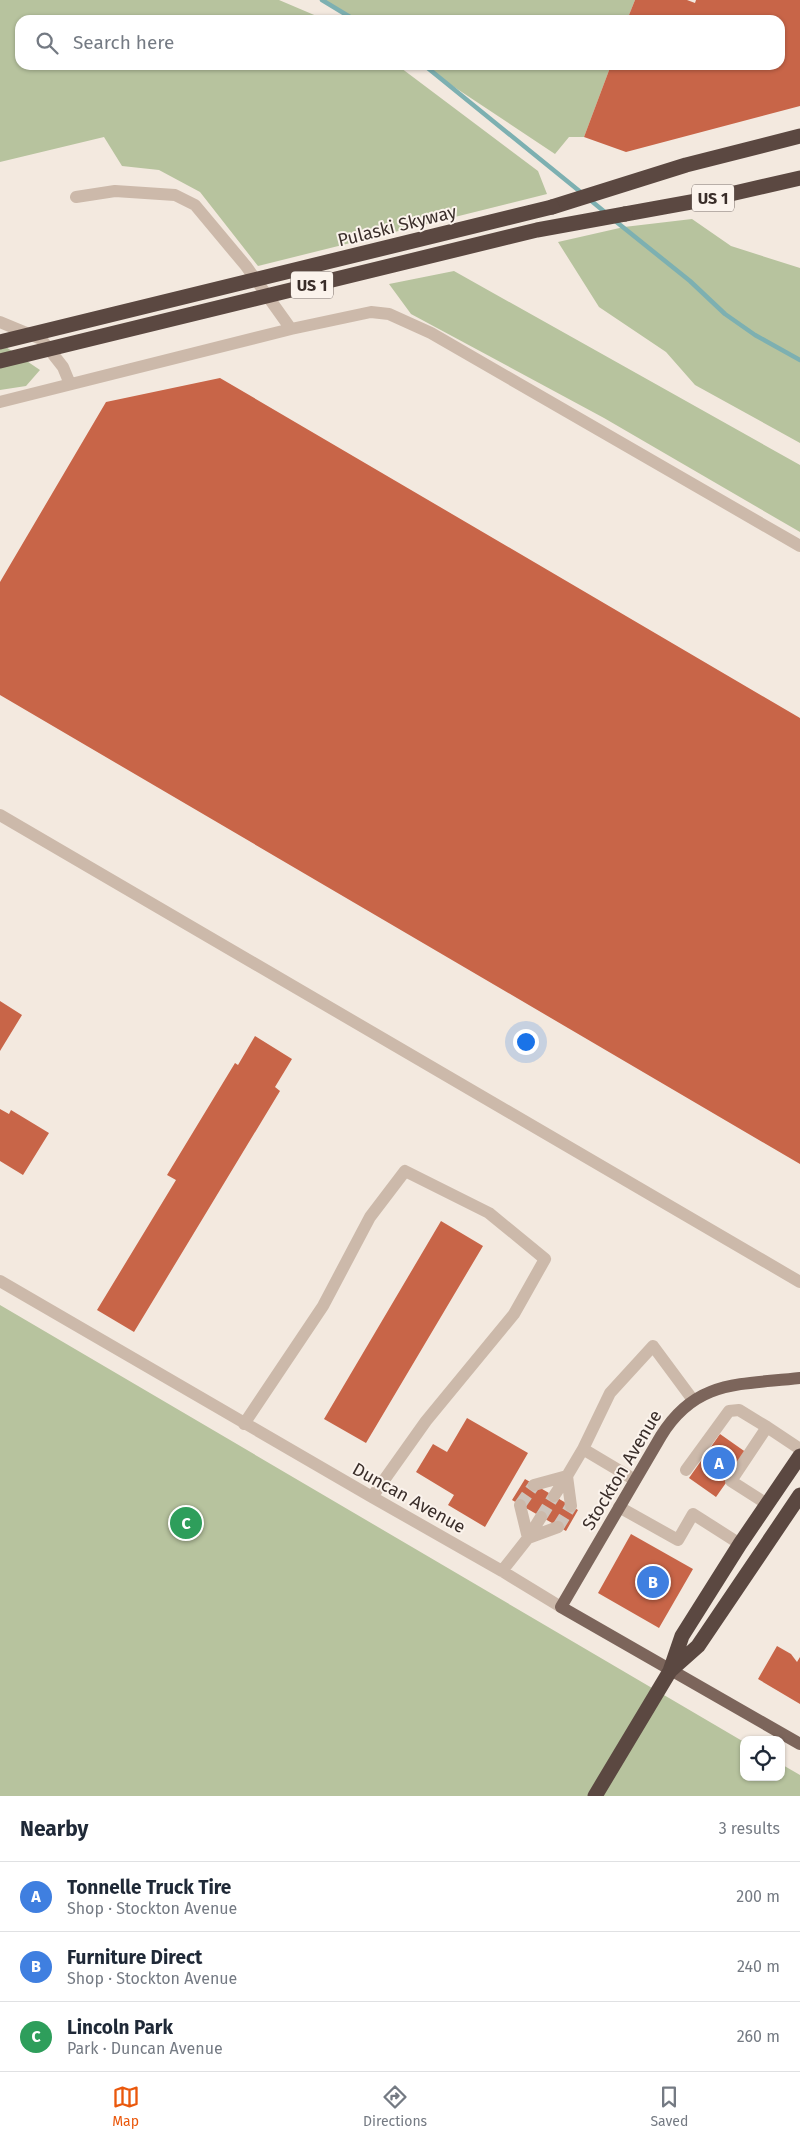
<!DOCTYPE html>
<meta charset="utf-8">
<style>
:root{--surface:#fff;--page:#f2f2f3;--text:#1f2937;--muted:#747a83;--line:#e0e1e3;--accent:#ea580c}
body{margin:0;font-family:"Fira Sans",sans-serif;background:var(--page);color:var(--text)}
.controls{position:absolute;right:15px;bottom:15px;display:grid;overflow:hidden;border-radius:10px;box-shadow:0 1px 4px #0004}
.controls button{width:45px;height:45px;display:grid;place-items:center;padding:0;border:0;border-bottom:1px solid var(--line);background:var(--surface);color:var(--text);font:25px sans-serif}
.you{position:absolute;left:525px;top:1041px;width:18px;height:18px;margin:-12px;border:4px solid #fff;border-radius:50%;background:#1a73e8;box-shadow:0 0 0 8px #1a73e833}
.badge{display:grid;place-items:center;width:32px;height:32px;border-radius:50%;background:var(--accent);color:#fff;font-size:16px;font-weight:700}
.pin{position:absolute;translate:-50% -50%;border:2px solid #fff;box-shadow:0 1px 5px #0006}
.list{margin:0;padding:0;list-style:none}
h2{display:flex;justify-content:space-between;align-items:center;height:65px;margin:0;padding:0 20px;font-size:21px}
h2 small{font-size:16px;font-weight:400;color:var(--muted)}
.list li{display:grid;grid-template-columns:32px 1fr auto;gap:15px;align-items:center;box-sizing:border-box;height:70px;padding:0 20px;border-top:1px solid var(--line)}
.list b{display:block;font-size:19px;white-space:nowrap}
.list p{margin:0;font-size:16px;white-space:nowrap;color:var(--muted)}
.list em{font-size:16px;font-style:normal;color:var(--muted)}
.icon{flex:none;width:28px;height:28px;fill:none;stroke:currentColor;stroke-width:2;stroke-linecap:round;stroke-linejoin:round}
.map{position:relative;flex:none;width:800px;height:1796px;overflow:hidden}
.search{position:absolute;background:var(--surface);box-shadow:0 1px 4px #0004;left:15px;right:15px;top:15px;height:55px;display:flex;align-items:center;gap:12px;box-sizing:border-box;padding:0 18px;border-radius:15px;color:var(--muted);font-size:19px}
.sheet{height:275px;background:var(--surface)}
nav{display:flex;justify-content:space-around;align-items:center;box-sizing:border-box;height:70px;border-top:1px solid var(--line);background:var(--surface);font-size:14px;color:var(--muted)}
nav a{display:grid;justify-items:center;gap:2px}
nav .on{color:var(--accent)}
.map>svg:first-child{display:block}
</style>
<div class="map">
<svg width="800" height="1796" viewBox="0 0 800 1796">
<rect width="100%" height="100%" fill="#f3e9df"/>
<path fill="#b7c39e" d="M 0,0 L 279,0 L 326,20 L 20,20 L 20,65 L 397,65 L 538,171 L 547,194 L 258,266 L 200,192 L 159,170 L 122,166 L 104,137 L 0,162 Z
M 324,0 L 635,0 L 627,20 L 354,20 Z
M 421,65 L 611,65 L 584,137 L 569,137 L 555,154 Z
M 692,219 L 731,246 L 800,268 L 800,443 L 695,385 L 666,352 L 599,307 L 558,242 L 624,227 Z
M 454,271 L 800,465 L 800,532 L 604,418 L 411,314 L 389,284 Z
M 0,343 L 40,370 L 26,386 L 0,390 Z
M 0,1305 L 744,1742 L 744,1777 L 781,1777 L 781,1764 L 800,1775 L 800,1796 L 0,1796 Z"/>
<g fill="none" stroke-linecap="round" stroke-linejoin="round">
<path stroke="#7db0b1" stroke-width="4.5" d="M 322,0 L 355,20
M 424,65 L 583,194
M 589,199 L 606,213
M 614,220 L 690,281 L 725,314 L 755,335 L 800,360"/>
</g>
<path fill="#c86548" d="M 635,0 L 687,0 L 695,3 L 696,0 L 800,0 L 800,106 L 626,152 L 584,137 L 611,65 L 780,65 L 780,20 L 627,20 Z
M 220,378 L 800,718 L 800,1164 L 0,695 L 0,582 L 106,402 Z
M 0,1001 L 22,1015 L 0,1051 Z
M 255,1036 L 292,1059 L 275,1087 L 280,1091 L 134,1332 L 97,1310 L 176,1180 L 167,1175 L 235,1063 L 238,1065 Z
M 0,1109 L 9,1114 L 11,1110 L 49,1133 L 23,1175 L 0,1161 Z
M 441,1221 L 483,1246 L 366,1443 L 324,1419 Z
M 467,1418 L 528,1453 L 485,1527 L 448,1505 L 454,1495 L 416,1472 L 433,1444 L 447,1452 Z
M 720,1434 L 747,1453 L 716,1497 L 689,1478 Z
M 525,1479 L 578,1510 L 566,1531 L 512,1500 Z
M 631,1534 L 693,1569 L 659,1628 L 598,1593 Z
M 777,1646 L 791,1654 L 797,1662 L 800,1657 L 800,1704 L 758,1679 Z"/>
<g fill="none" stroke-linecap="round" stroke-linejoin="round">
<path stroke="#cec4bb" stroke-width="12" stroke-dasharray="12 6" stroke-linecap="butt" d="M 520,1505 L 534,1485
M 541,1517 L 554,1496
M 558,1527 L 571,1506"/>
<path stroke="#ccb9aa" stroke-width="12" d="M 76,197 L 115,191 L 175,195 L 195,205 L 246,266 L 291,329
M 0,322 L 41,339 L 63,367 L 70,384
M 0,402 L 291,329 L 371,312 L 389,314 L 431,333 L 800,546
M 0,815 L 800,1282
M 0,1281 L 372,1497 L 502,1571 L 561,1607
M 244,1424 L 323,1306 L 370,1217 L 405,1171 L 489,1213 L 545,1259 L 514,1314 L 426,1421 L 372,1497
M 767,1427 L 800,1449
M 583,1449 L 610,1393 L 653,1346 L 693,1400
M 686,1470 L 729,1411 L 739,1410 L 767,1427 L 731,1481 L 767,1504
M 534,1485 L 567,1476
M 554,1496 L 567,1476
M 520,1505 L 528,1538
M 571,1506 L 567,1476 L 583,1449 L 635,1480
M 619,1507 L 678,1540 L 693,1514 L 740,1544
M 528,1538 L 541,1517
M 502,1571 L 528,1538 L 558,1527"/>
<path stroke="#7c655b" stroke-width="12" d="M 800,1378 C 740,1385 696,1379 661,1436 L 561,1607 L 800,1744"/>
<path stroke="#5b4841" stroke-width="15" d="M 552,207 L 686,165 L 800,136
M 625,214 L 713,198 L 800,178
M 671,1670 L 698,1646 L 800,1495
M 595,1796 L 670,1671 L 682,1636 L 740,1544 L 800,1456"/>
<path stroke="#5b4841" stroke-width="15" d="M 0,342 L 552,207
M 0,361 L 537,230 L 625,214"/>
</g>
<g text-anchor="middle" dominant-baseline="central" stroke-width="4" stroke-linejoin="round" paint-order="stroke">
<g fill="#fbf3ec" stroke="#746964" stroke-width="1">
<rect x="692" y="184.5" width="42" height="27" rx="4"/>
<rect x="291" y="271.5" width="42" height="27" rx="4"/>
</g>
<g font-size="16" font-weight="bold" fill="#3a2e2a">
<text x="713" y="198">US 1</text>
<text x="312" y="285">US 1</text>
</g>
<g font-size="18" fill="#3a2e2a" stroke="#fbf3ec">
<text transform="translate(397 226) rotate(-14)">Pulaski Skyway</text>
<text transform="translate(622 1470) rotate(-59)">Stockton Avenue</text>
<text transform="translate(409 1498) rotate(29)">Duncan Avenue</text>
</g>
</g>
</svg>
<div class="controls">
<button><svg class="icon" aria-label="locate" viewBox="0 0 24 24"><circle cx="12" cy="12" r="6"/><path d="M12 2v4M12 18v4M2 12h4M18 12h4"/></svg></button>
</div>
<div class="you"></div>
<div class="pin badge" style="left:719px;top:1463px;background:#3f7fe0">A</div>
<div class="pin badge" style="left:653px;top:1582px;background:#3f7fe0">B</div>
<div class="pin badge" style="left:186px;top:1523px;background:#2e9e5b">C</div>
<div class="search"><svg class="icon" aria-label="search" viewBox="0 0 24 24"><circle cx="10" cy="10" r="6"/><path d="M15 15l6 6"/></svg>Search here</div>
</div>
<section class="sheet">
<h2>Nearby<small>3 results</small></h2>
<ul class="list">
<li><span class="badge" style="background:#3f7fe0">A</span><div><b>Tonnelle Truck Tire</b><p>Shop · Stockton Avenue</p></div><em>200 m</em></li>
<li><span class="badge" style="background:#3f7fe0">B</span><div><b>Furniture Direct</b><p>Shop · Stockton Avenue</p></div><em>240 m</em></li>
<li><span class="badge" style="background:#2e9e5b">C</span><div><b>Lincoln Park</b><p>Park · Duncan Avenue</p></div><em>260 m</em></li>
</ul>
</section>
<nav>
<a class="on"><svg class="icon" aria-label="map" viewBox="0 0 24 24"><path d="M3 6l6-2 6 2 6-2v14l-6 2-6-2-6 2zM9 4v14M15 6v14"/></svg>Map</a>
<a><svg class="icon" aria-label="directions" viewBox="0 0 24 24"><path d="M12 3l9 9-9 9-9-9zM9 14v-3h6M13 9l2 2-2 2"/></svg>Directions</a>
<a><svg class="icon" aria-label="saved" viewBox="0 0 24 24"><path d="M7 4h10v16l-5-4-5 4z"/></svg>Saved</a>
</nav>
